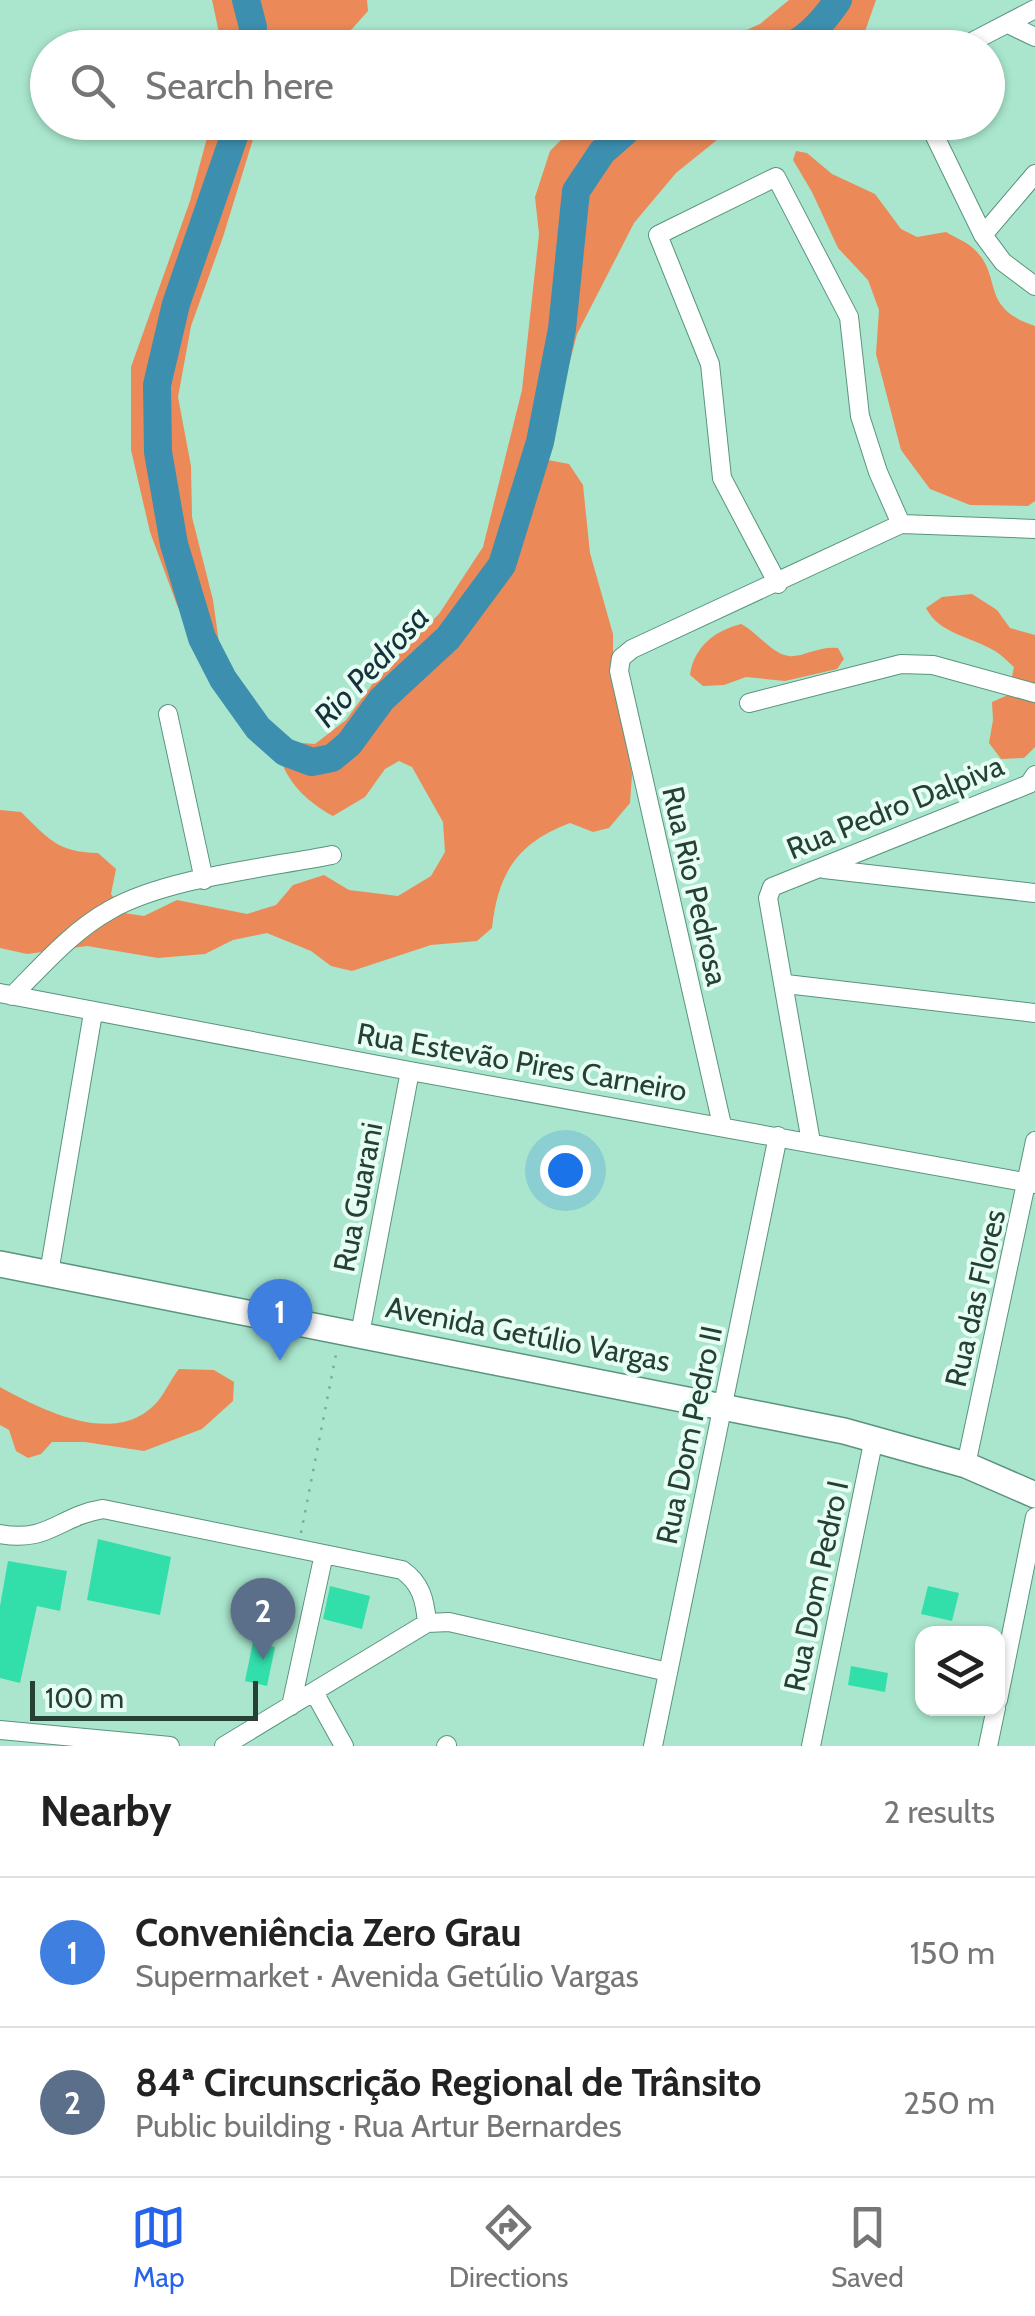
<!DOCTYPE html>
<meta charset="utf-8">
<style>
:root{--surface:#fff;--page:#f6f6f6;--text:#222;--muted:#767676;--line:#e0e0e0;--accent:#2563eb}
body{margin:0;font-family:Cabin,sans-serif;background:var(--page);color:var(--text)}
.controls{position:absolute;right:30px;bottom:30px;display:grid;overflow:hidden;border-radius:20px;box-shadow:0 2px 8px #0004}
.controls button{width:90px;height:90px;display:grid;place-items:center;padding:0;border:0;border-bottom:2px solid var(--line);background:var(--surface);color:var(--text);font:50px sans-serif}
.scale{position:absolute;left:30px;bottom:25px;width:228px;box-sizing:border-box;padding-left:10px;border:5px solid #274036;border-top:0;font-size:28px;line-height:35px;white-space:nowrap;color:#274036;-webkit-text-stroke:8px #e6fef3;paint-order:stroke}
.you{position:absolute;left:565px;top:1170px;width:35px;height:35px;margin:-25px;border:8px solid #fff;border-radius:50%;background:#1a73e8;box-shadow:0 0 0 15px #1a73e833}
.badge{display:grid;place-items:center;width:65px;height:65px;border-radius:50%;background:var(--accent);color:#fff;font-size:32px;font-weight:700}
.pin{position:absolute;translate:-50% -82px;filter:drop-shadow(0 2px 5px #0008)}
.pin::after{content:'';position:absolute;top:52px;width:35px;height:30px;background:inherit;clip-path:polygon(0 0,100% 0,50% 100%)}
.list{margin:0;padding:0;list-style:none}
h2{display:flex;justify-content:space-between;align-items:center;height:130px;margin:0;padding:0 40px;font-size:42px}
h2 small{font-size:32px;font-weight:400;color:var(--muted)}
.list li{display:grid;grid-template-columns:65px 1fr auto;gap:30px;align-items:center;box-sizing:border-box;height:150px;padding:0 40px;border-top:2px solid var(--line)}
.list b{display:block;font-size:38px;white-space:nowrap}
.list p{margin:0;font-size:32px;white-space:nowrap;color:var(--muted)}
.list em{font-size:32px;font-style:normal;color:var(--muted)}
.icon{flex:none;width:55px;height:55px;fill:none;stroke:currentColor;stroke-width:2;stroke-linecap:round;stroke-linejoin:round}
.map{position:relative;flex:none;width:1035px;height:1746px;overflow:hidden}
.search{position:absolute;background:var(--surface);box-shadow:0 2px 8px #0004;left:30px;right:30px;top:30px;height:110px;display:flex;align-items:center;gap:25px;box-sizing:border-box;padding:0 35px;border-radius:55px;color:var(--muted);font-size:38px}
.sheet{height:430px;background:var(--surface)}
nav{display:flex;justify-content:space-around;align-items:center;box-sizing:border-box;height:140px;border-top:2px solid var(--line);background:var(--surface);font-size:28px;color:var(--muted)}
nav a{display:grid;justify-items:center;gap:5px}
nav .on{color:var(--accent)}
.map>svg:first-child{display:block}
</style>
<div class="map">
<svg width="1035" height="1746" viewBox="0 0 1035 1746">
<rect width="100%" height="100%" fill="#a9e6cd"/>
<path fill="#eb8a58" d="M 212,0 L 367,0 L 368,11 L 352,29 L 319,47 L 222,47 Z
M 789,0 L 876,0 L 862,40 L 857,47 L 708,47 L 760,24 Z
M 211,123 L 258,123 L 223,237 L 191,326 L 178,397 L 191,466 L 192,517 L 213,600 L 219,643 L 215,653 L 199,645 L 177,605 L 150,532 L 131,450 L 131,367 L 190,201 Z
M 578,123 L 738,123 L 676,173 L 634,223 L 577,334 L 556,415 L 544,449 L 548,460 L 569,464 L 583,485 L 590,553 L 613,634 L 613,673 L 632,775 L 630,803 L 609,828 L 593,832 L 570,823 C 517,843 498,873 492,928 L 477,941 L 431,945 L 352,971 L 331,966 L 311,951 L 267,933 L 233,940 L 205,954 L 158,958 L 87,946 L 27,954 L 0,948 L 0,810 L 21,812 C 49,839 57,852 98,853 L 116,869 L 111,894 L 124,913 L 144,916 L 177,900 L 247,914 L 276,905 L 293,885 L 324,875 L 349,890 L 398,896 L 431,876 L 445,852 L 443,822 L 412,767 L 399,761 L 385,769 L 365,797 L 333,816 C 306,801 287,783 278,752 L 289,742 L 315,744 L 346,720 L 382,671 L 439,614 L 483,547 L 522,390 L 539,234 L 535,197 L 550,151 Z
M 796,151 L 807,153 L 832,174 L 875,194 L 901,229 L 917,237 L 946,232 C 954,237 967,242 974,249 C 1004,277 978,307 1035,326 L 1035,501 L 1028,506 L 970,505 L 930,489 L 901,450 L 876,354 L 879,310 L 868,280 L 838,248 L 812,192 L 793,160 Z
M 972,594 L 997,610 L 1010,628 L 1035,635 L 1035,747 L 1024,758 L 1001,759 L 989,743 L 993,720 L 992,702 L 1008,695 L 1014,667 C 1008,662 1002,655 995,651 C 972,637 939,634 926,608 L 942,597 Z
M 741,624 C 757,632 772,654 789,656 C 801,658 818,646 838,648 L 844,659 L 837,669 L 785,681 L 746,677 L 724,685 L 703,686 L 690,675 C 694,647 714,631 741,624 Z
M 179,1369 L 214,1370 L 234,1382 L 233,1401 L 202,1429 L 144,1451 L 85,1442 L 52,1442 L 41,1454 L 28,1458 L 16,1451 L 9,1430 L 0,1425 L 0,1387 C 42,1410 117,1449 158,1401 C 166,1391 171,1379 179,1369 Z"/>
<g fill="none" stroke-linecap="round" stroke-linejoin="round">
<path stroke="#3d8faf" stroke-width="28" d="M 246,0 L 253,27 L 251,48
M 785,48 C 808,40 825,19 838,0
M 239,122 L 176,304 L 157,385 L 158,452 L 174,544 L 202,638 L 223,679 L 258,728 L 285,752 L 312,762 L 332,758 L 349,744 L 382,699 L 448,638 L 502,565 L 540,442 L 562,329 L 576,191 L 602,152 L 636,122"/>
</g>
<path fill="#32dfab" d="M 98,1539 L 171,1557 L 160,1615 L 87,1600 Z
M 8,1561 L 67,1571 L 60,1611 L 37,1606 L 20,1683 L 0,1678 L 0,1606 Z
M 330,1586 L 370,1596 L 362,1629 L 323,1619 Z
M 928,1586 L 959,1593 L 952,1621 L 921,1614 Z
M 253,1642 L 275,1647 L 267,1686 L 245,1681 Z
M 851,1666 L 888,1673 L 885,1692 L 848,1685 Z"/>
<g fill="none" stroke-linecap="round" stroke-linejoin="round">
<g stroke="#59947d" stroke-width="20">
<path id="street" d="M 1008,24 L 1035,37
M 960,48 L 1035,9
M 928,122 L 983,235 L 1003,262 L 1035,286
M 983,235 L 1035,174
M 778,584 L 722,478 L 710,364 L 658,235 L 776,177 L 849,317 L 860,416 L 878,472 L 901,524
M 749,703 L 901,664 L 933,665 L 1035,693
M 168,714 L 204,880
M 824,869 L 1035,893
M 786,984 L 1035,1013
M 0,993 L 410,1071 L 1035,1184
M 12,996 C 42,966 72,931 110,910 C 166,878 266,868 332,855
M 722,1125 L 619,671 L 621,658 L 632,649 L 901,524 L 1035,529
M 811,1142 L 768,898 L 772,887 L 1029,784 L 1035,775
M 49,1273 L 93,1013
M 360,1334 L 410,1071
M 966,1465 L 1035,1141
M 0,1534 C 49,1543 59,1516 103,1509 L 402,1570 C 421,1583 425,1600 427,1623
M 314,1692 L 344,1746
M 998,1700 L 1035,1517
M 291,1706 L 324,1554
M 0,1730 L 170,1746
M 224,1746 L 427,1623 L 449,1622 L 668,1672
M 446,1746 L 447,1745
M 653,1746 L 778,1136
M 811,1746 L 874,1438
M 988,1746 L 996,1708"/>
</g>
<g stroke="#59947d" stroke-width="28">
<path id="secondary" d="M 0,1264 L 844,1431 L 966,1465 L 1035,1495"/>
</g>
<path stroke="#7cad99" stroke-width="2.5" stroke-dasharray="2.5 8" stroke-linecap="butt" d="M 301,1533 L 337,1349"/>
<use href="#street" stroke="#fff" stroke-width="18"/>
<use href="#secondary" stroke="#fff" stroke-width="25"/>
</g>
<g text-anchor="middle" dominant-baseline="central" stroke-width="8" stroke-linejoin="round" paint-order="stroke">
<g font-size="30" fill="#274036" stroke="#e6fef3">
<text transform="translate(895 807) rotate(-22)">Rua Pedro Dalpiva</text>
<text transform="translate(695 886) rotate(77)">Rua Rio Pedrosa</text>
<text transform="translate(522 1062) rotate(10)">Rua Estevão Pires Carneiro</text>
<text transform="translate(358 1197) rotate(-79)">Rua Guarani</text>
<text transform="translate(975 1298) rotate(-77)">Rua das Flores</text>
<text transform="translate(528 1334) rotate(11)">Avenida Getúlio Vargas</text>
<text transform="translate(689 1435) rotate(-78)">Rua Dom Pedro II</text>
<text transform="translate(816 1586) rotate(-78)">Rua Dom Pedro I</text>
</g>
<g font-size="32" font-style="italic" fill="#17313c" stroke="#e6fef3">
<text transform="translate(371 666) rotate(-47)">Rio Pedrosa</text>
</g>
</g>
</svg>
<div class="controls">
<button><svg class="icon" aria-label="layers" viewBox="0 0 24 24"><path d="M12 4l9 5-9 5-9-5zM3 14l9 5 9-5"/></svg></button>
</div>
<div class="scale">100 m</div>
<div class="you"></div>
<div class="pin badge" style="left:280px;top:1361px;background:#3f7fe0">1</div>
<div class="pin badge" style="left:263px;top:1660px;background:#5c6f8a">2</div>
<div class="search"><svg class="icon" aria-label="search" viewBox="0 0 24 24"><circle cx="10" cy="10" r="6"/><path d="M15 15l6 6"/></svg>Search here</div>
</div>
<section class="sheet">
<h2>Nearby<small>2 results</small></h2>
<ul class="list">
<li><span class="badge" style="background:#3f7fe0">1</span><div><b>Conveniência Zero Grau</b><p>Supermarket · Avenida Getúlio Vargas</p></div><em>150 m</em></li>
<li><span class="badge" style="background:#5c6f8a">2</span><div><b>84ª Circunscrição Regional de Trânsito</b><p>Public building · Rua Artur Bernardes</p></div><em>250 m</em></li>
</ul>
</section>
<nav>
<a class="on"><svg class="icon" aria-label="map" viewBox="0 0 24 24"><path d="M3 6l6-2 6 2 6-2v14l-6 2-6-2-6 2zM9 4v14M15 6v14"/></svg>Map</a>
<a><svg class="icon" aria-label="directions" viewBox="0 0 24 24"><path d="M12 3l9 9-9 9-9-9zM9 14v-3h6M13 9l2 2-2 2"/></svg>Directions</a>
<a><svg class="icon" aria-label="saved" viewBox="0 0 24 24"><path d="M7 4h10v16l-5-4-5 4z"/></svg>Saved</a>
</nav>
